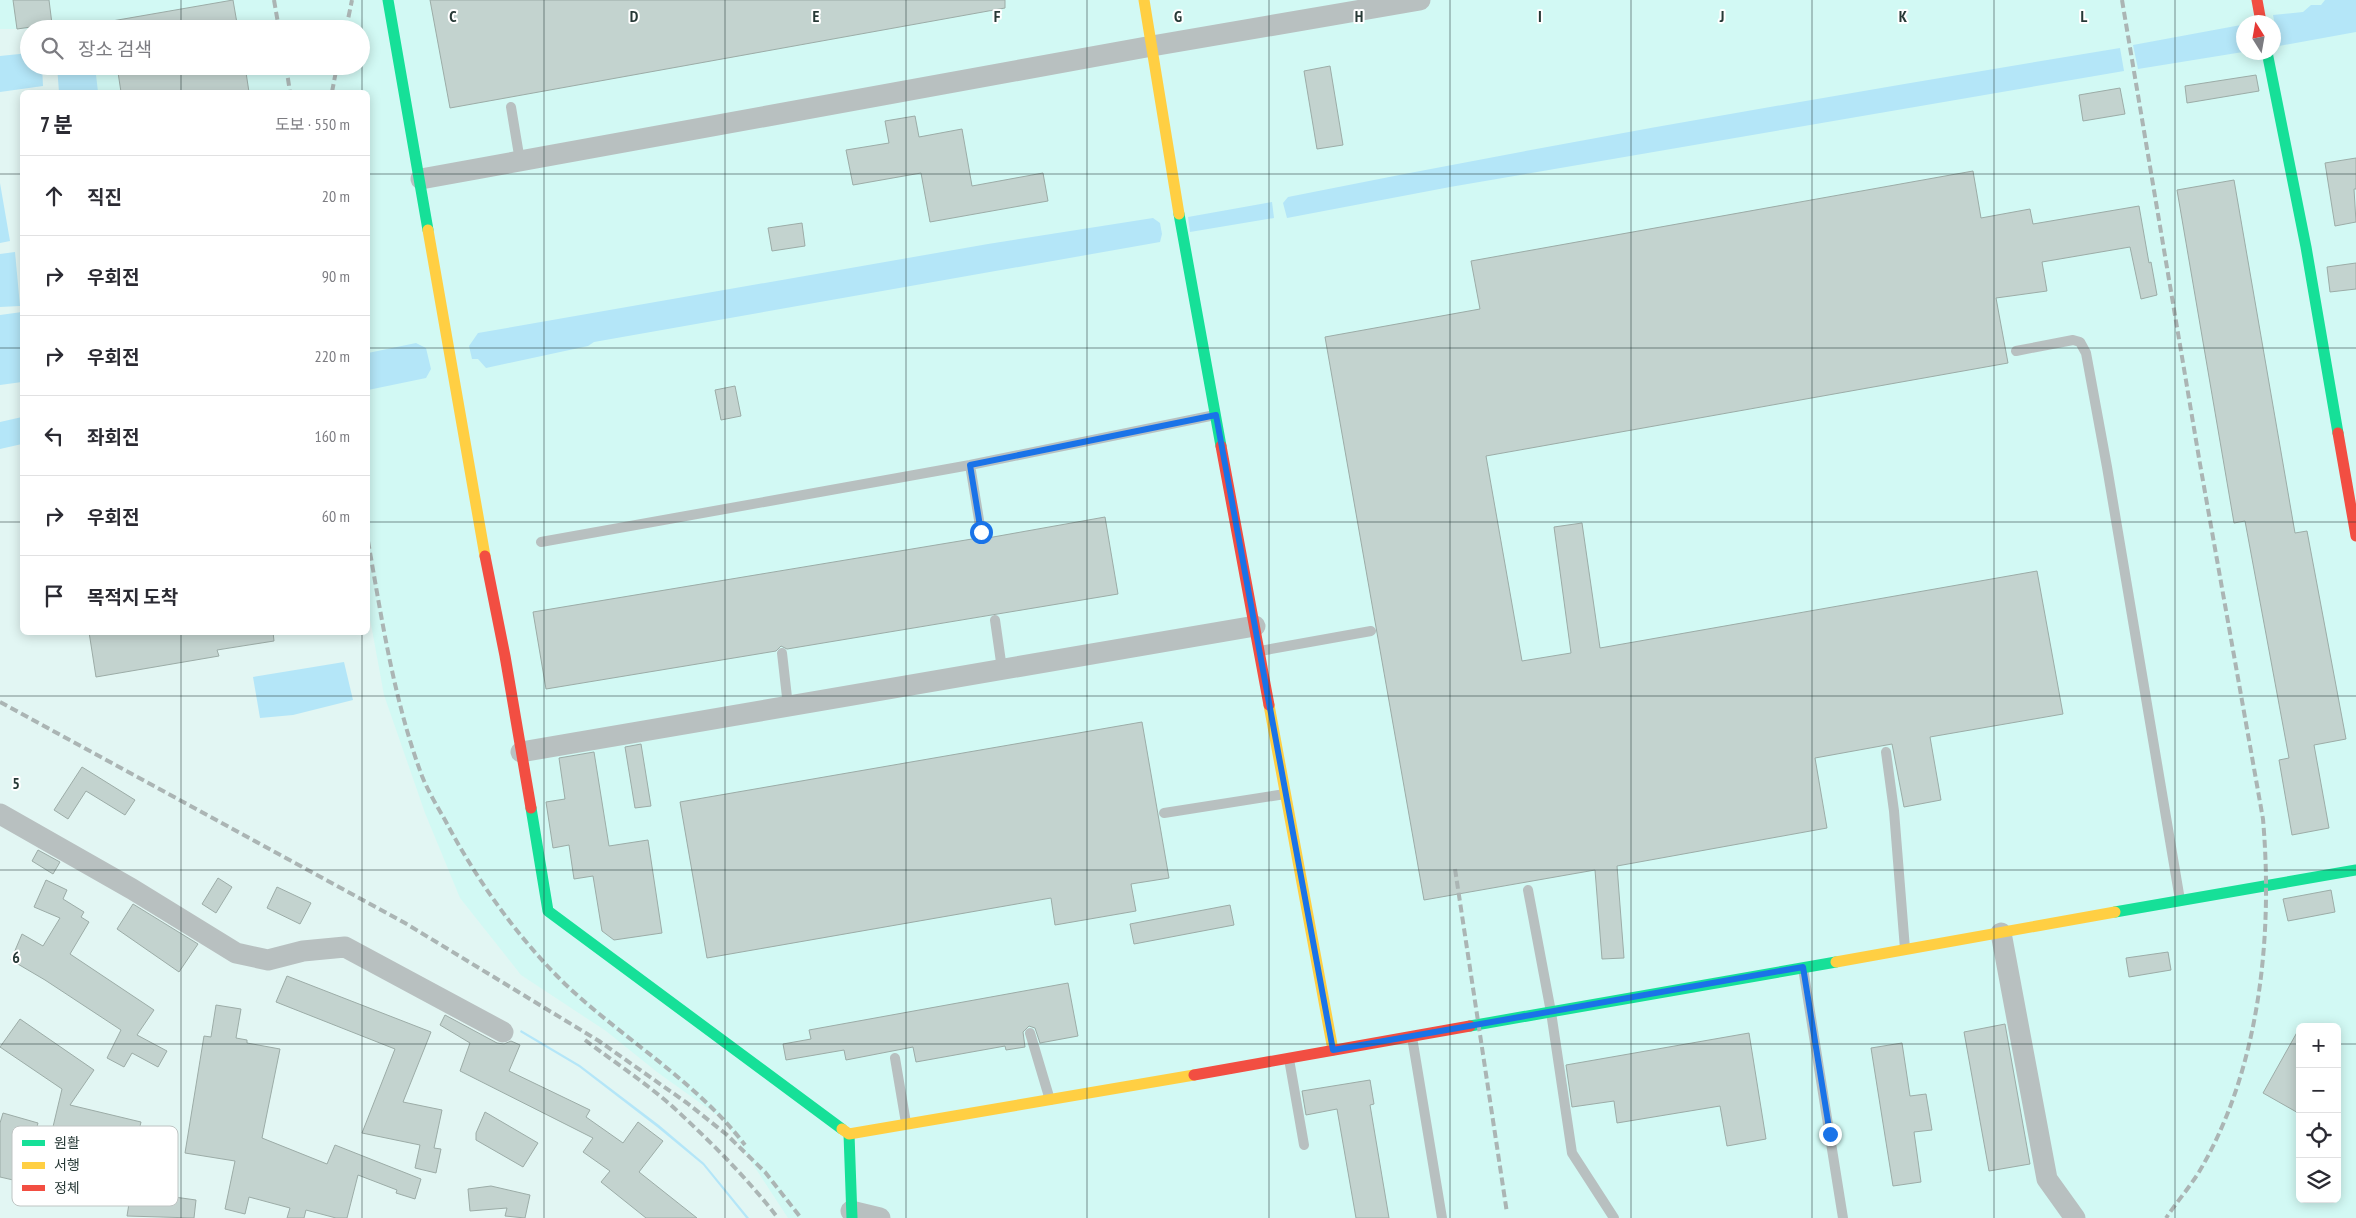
<!DOCTYPE html>
<html lang="ko">
<meta charset="utf-8">
<style>
:root{--surface:#fff;--page:#f2f2f3;--text:#2b2b33;--muted:#7c7c81;--line:#e1e1e2}
body{margin:0;font-family:"PT Sans Narrow","Noto Sans KR",sans-serif;background:var(--page);color:var(--text)}
.controls{position:absolute;right:15px;bottom:15px;display:grid;overflow:hidden;border-radius:8px;box-shadow:0 2px 12px #0003}
.controls button{width:45px;height:45px;display:grid;place-items:center;padding:0;border:0;border-bottom:1px solid var(--line);background:var(--surface);color:var(--text);font:25px sans-serif}
.compass{position:absolute;left:2236px;top:15px;width:45px;height:45px;border-radius:50%;background:var(--surface);box-shadow:0 2px 12px #0003;rotate:349deg}
.stop{position:absolute;width:15px;height:15px;margin:-11px;border:4px solid #1a73e8;border-radius:50%;background:#fff}
.stop.end{background:#1a73e8;border-color:#fff;box-shadow:0 1px 5px #0008}
.list{margin:0;padding:0;list-style:none}
h2{display:flex;justify-content:space-between;align-items:center;height:65px;margin:0;padding:0 20px;font-size:21px}
h2 small{font-size:16px;font-weight:400;color:var(--muted)}
.list li{display:grid;grid-template-columns:32px 1fr auto;gap:15px;align-items:center;box-sizing:border-box;height:80px;padding:0 20px;border-top:1px solid var(--line)}
.list b{display:block;font-size:19px;white-space:nowrap}
.list em{font-size:16px;font-style:normal;color:var(--muted)}
.icon{flex:none;width:28px;height:28px;fill:none;stroke:currentColor;stroke-width:2;stroke-linecap:round;stroke-linejoin:round}
.map{position:relative;flex:none;width:2356px;height:1218px;overflow:hidden}
.search{position:absolute;background:var(--surface);box-shadow:0 2px 12px #0003;left:20px;top:20px;width:350px;height:55px;display:flex;align-items:center;gap:12px;box-sizing:border-box;padding:0 18px;border-radius:28px;color:var(--muted);font-size:19px}
.panel{position:absolute;background:var(--surface);box-shadow:0 2px 12px #0003;left:20px;top:90px;width:350px;height:545px;border-radius:8px}
.map>svg:first-child{display:block}
</style>
<div class="map">
<svg width="2356" height="1218" viewBox="0 0 2356 1218">
<rect width="100%" height="100%" fill="#e2f6f3"/>
<path fill="#d2f9f4" fill-rule="evenodd" d="M 0,0 L 2356,0 L 2356,1218 L 788,1218 L 724,1120 L 657,1072 L 606,1031 L 521,975 L 460,898 L 425,813 L 384,695 L 368,608 L 368,92 L 89,92 L 85,66 L 361,66 L 361,29 L 0,29 ZM 2244,22 L 2274,22 L 2274,52 L 2244,52 ZM 2300,1027 L 2337,1027 L 2337,1199 L 2300,1199 Z"/>
<path fill="#b4e6f8" d="M 2325,0 L 2356,0 L 2356,32 L 2279,46 L 2273,15 L 2303,12 L 2311,5 L 2321,5 Z
M 2241,25 L 2243,52 L 2138,69 L 2133,45 Z
M 2120,48 L 2124,71 L 1450,187 L 1287,218 L 1283,203 L 1288,197 C 1565,141 1842,94 2120,48 Z
M 29,53 L 29,66 L 42,66 L 43,86 L 0,92 L 0,56 Z
M 57,66 L 95,66 L 98,92 L 59,92 Z
M 0,183 L 10,241 L 0,243 Z
M 1272,202 L 1274,218 L 1190,232 L 1188,217 Z
M 1153,218 L 1160,223 L 1162,234 L 1160,242 L 594,342 L 588,346 L 486,368 L 478,359 L 472,359 L 469,346 L 478,333 L 988,244 Z
M 15,252 L 20,306 L 0,307 L 0,254 Z
M 22,312 L 22,382 L 0,385 L 0,315 Z
M 416,343 L 426,348 L 431,369 L 426,378 L 368,390 L 368,353 Z
M 22,417 L 22,444 L 0,449 L 0,422 Z
M 344,662 L 353,700 L 293,715 L 260,718 L 253,677 Z
M 521,1030 L 580,1065 L 659,1125 L 704,1163 L 749,1218 L 746,1218 L 703,1165 L 657,1127 L 579,1067 L 520,1032 Z"/>
<path fill="#c3d3cf" stroke="#9caca7" d="M 13,0 L 49,0 L 52,24 L 17,29 Z
M 233,0 L 238,29 L 210,29 L 209,23 L 175,29 L 113,29 L 112,21 Z
M 430,0 L 1005,0 L 1005,8 L 450,108 Z
M 117,66 L 245,66 L 249,92 L 121,92 Z
M 1330,66 L 1343,145 L 1317,149 L 1304,71 Z
M 2256,75 L 2259,91 L 2187,103 L 2185,86 Z
M 2120,88 L 2125,114 L 2083,121 L 2079,95 Z
M 915,116 L 919,137 L 962,129 L 972,186 L 1043,173 L 1048,201 L 930,222 L 921,173 L 853,185 L 846,150 L 889,143 L 885,121 Z
M 2356,158 L 2356,189 L 2354,189 L 2356,222 L 2335,226 L 2325,163 Z
M 1973,171 L 1981,218 L 2030,209 L 2033,224 L 2139,206 L 2149,263 L 2151,262 L 2157,295 L 2141,299 L 2130,247 L 2042,262 L 2047,291 L 1996,298 L 2008,363 L 1486,456 L 1522,661 L 1571,653 L 1554,527 L 1582,523 L 1600,648 L 2037,571 L 2063,714 L 1930,737 L 1941,800 L 1904,807 L 1892,744 L 1815,758 L 1827,828 L 1617,866 L 1624,958 L 1602,959 L 1595,870 L 1424,900 L 1325,337 L 1480,309 L 1471,261 Z
M 2234,180 L 2295,533 L 2307,531 L 2346,739 L 2314,745 L 2329,828 L 2292,835 L 2279,760 L 2289,758 L 2245,521 L 2234,523 L 2177,190 Z
M 802,223 L 805,246 L 772,251 L 768,228 Z
M 2356,263 L 2356,289 L 2330,292 L 2327,267 Z
M 735,386 L 741,416 L 721,420 L 715,390 Z
M 1105,517 L 1118,594 L 787,649 L 781,646 L 776,651 L 546,689 L 533,612 L 978,538 L 982,539 Z
M 89,632 L 273,632 L 274,641 L 217,650 L 219,656 L 96,677 Z
M 1142,722 L 1169,878 L 1131,884 L 1136,911 L 1055,925 L 1051,898 L 707,958 L 680,802 Z
M 641,744 L 651,806 L 635,808 L 625,747 Z
M 594,752 L 609,846 L 648,840 L 662,933 L 614,940 L 602,931 L 593,876 L 574,879 L 569,845 L 553,848 L 546,802 L 565,799 L 559,758 Z
M 82,767 L 135,800 L 125,815 L 86,791 L 68,819 L 54,810 Z
M 38,850 L 60,862 L 53,874 L 32,861 Z
M 218,878 L 232,887 L 216,913 L 202,904 Z
M 46,880 L 67,890 L 63,899 L 84,912 L 81,917 L 89,922 L 70,954 L 154,1010 L 137,1035 L 167,1051 L 158,1067 L 132,1053 L 124,1067 L 107,1058 L 121,1030 L 45,980 L 11,960 L 22,934 L 43,946 L 60,918 L 34,907 Z
M 277,887 L 311,903 L 300,924 L 267,908 Z
M 2331,890 L 2335,912 L 2288,921 L 2283,899 Z
M 133,904 L 198,944 L 179,972 L 117,929 Z
M 1230,905 L 1234,925 L 1134,944 L 1130,924 Z
M 2168,952 L 2171,970 L 2129,977 L 2126,958 Z
M 287,976 L 431,1032 L 403,1102 L 442,1110 L 434,1148 L 441,1149 L 436,1173 L 415,1168 L 420,1145 L 362,1133 L 395,1049 L 276,1002 Z
M 1068,983 L 1078,1036 L 1040,1043 L 1035,1028 L 1029,1026 L 1023,1032 L 1025,1047 L 1006,1050 L 1005,1046 L 916,1062 L 913,1047 L 846,1060 L 844,1050 L 786,1060 L 783,1044 L 811,1039 L 809,1030 Z
M 216,1005 L 241,1009 L 236,1038 L 247,1040 L 247,1043 L 280,1049 L 262,1138 L 327,1164 L 335,1145 L 421,1179 L 415,1199 L 396,1193 L 397,1190 L 358,1175 L 347,1218 L 336,1218 L 306,1210 L 304,1218 L 287,1218 L 290,1208 L 249,1197 L 245,1214 L 225,1209 L 235,1161 L 185,1153 L 204,1036 L 211,1037 Z
M 445,1015 L 497,1043 L 504,1044 L 511,1041 L 520,1045 L 509,1071 L 590,1110 L 586,1117 L 623,1143 L 638,1122 L 663,1141 L 639,1172 L 697,1218 L 646,1218 L 601,1182 L 610,1171 L 583,1152 L 593,1138 L 460,1071 L 470,1043 L 440,1025 Z
M 20,1019 L 94,1070 L 70,1105 L 141,1122 L 134,1151 L 52,1131 L 62,1089 L 0,1047 Z
M 2005,1024 L 2030,1164 L 1989,1171 L 1964,1032 Z
M 2300,1027 L 2300,1114 L 2263,1093 Z
M 1749,1033 L 1766,1139 L 1727,1146 L 1720,1106 L 1617,1123 L 1614,1101 L 1572,1107 L 1566,1065 Z
M 1902,1043 L 1910,1096 L 1926,1094 L 1932,1130 L 1914,1132 L 1921,1182 L 1893,1186 L 1871,1048 Z
M 1370,1080 L 1374,1104 L 1370,1105 L 1389,1218 L 1356,1218 L 1337,1109 L 1306,1115 L 1302,1091 Z
M 485,1112 L 538,1143 L 523,1167 L 476,1140 L 476,1133 Z
M 3,1113 L 38,1123 L 22,1182 L 0,1177 L 0,1123 Z
M 491,1186 L 530,1195 L 525,1218 L 505,1216 L 507,1208 L 470,1211 L 468,1189 Z
M 131,1191 L 196,1200 L 194,1218 L 127,1216 Z"/>
<g fill="none" stroke-linecap="round" stroke-linejoin="round">
<path stroke="#b8c0c0" stroke-width="10" d="M 511,107 L 520,161
M 2016,351 L 2073,340 L 2080,342 L 2086,353 L 2107,467 L 2180,900
M 970,465 L 981,532
M 541,542 L 970,465 L 1215,415
M 995,620 L 1002,669
M 1260,651 L 1371,631
M 782,653 L 788,706
M 1886,752 L 1894,811 L 1905,949
M 1164,813 L 1285,794
M 1528,890 L 1551,1012 L 1572,1153 L 1614,1218
M 1803,968 L 1843,1218
M 1030,1033 L 1050,1100
M 1412,1037 L 1442,1218
M 895,1058 L 906,1123
M 1289,1059 L 1304,1145"/>
<path stroke="#b8c0c0" stroke-width="21" d="M 421,179 L 1152,46 L 1420,0
M 521,752 L 1255,626
M 0,814 L 132,889 L 236,953 L 268,960 L 303,951 L 345,947 L 503,1032
M 2001,933 L 2047,1179 L 2075,1218
M 851,1211 L 880,1218"/>
<path stroke="#16e098" stroke-width="11" d="M 388,0 L 428,230
M 2267,52 L 2306,247 L 2338,433
M 1179,214 L 1221,446
M 531,808 L 548,911 L 842,1129
M 2115,912 L 2356,870
M 1470,1026 L 1836,962
M 849,1134 L 852,1218"/>
<path stroke="#ffcf43" stroke-width="11" d="M 1144,0 L 1179,214
M 428,230 L 485,556
M 1269,705 L 1333,1050
M 1836,962 L 2115,912
M 842,1129 L 849,1134 L 1194,1075"/>
<path stroke="#f24e42" stroke-width="11" d="M 2257,0 L 2261,22
M 2338,433 L 2356,536
M 1221,446 L 1269,705
M 485,556 L 505,656 L 531,808
M 1194,1075 L 1470,1026"/>
<path stroke="#abb5b4" stroke-width="4" stroke-dasharray="8 4" stroke-linecap="butt" d="M 274,0 L 279,29
M 2122,0 L 2200,464 L 2263,819 C 2273,936 2260,1069 2199,1172 C 2189,1188 2176,1203 2166,1218
M 346,29 L 352,0
M 286,66 L 290,92
M 332,92 L 337,66
M 368,541 C 382,620 394,701 422,776 C 428,791 437,806 445,820 C 476,879 517,937 565,984 C 623,1039 696,1081 745,1145
M 0,702 L 405,923 L 599,1041 L 687,1103 L 726,1134 L 765,1172 L 801,1218
M 1455,869 L 1507,1213
M 585,1040 C 614,1062 646,1083 673,1107 C 711,1142 747,1178 778,1218"/>
</g>
<g fill="none" stroke-linecap="round" stroke-linejoin="round">
<path stroke="#1a73e8" stroke-width="6" d="M 981,532 L 970,465 L 1216,415 L 1333,1050 L 1803,967 L 1830,1134"/>
</g>
<path fill="none" stroke="#273936" stroke-width="1" stroke-opacity="0.55" d="M 181,0 L 181,29M 362,0 L 362,92M 544,0 L 544,1218M 725,0 L 725,1218M 906,0 L 906,1218M 1087,0 L 1087,1218M 1269,0 L 1269,1218M 1450,0 L 1450,1218M 1631,0 L 1631,1218M 1812,0 L 1812,1218M 1994,0 L 1994,1218M 2175,0 L 2175,1218M 181,66 L 181,92M 0,174 L 22,174M 368,174 L 2356,174M 0,348 L 22,348M 368,348 L 2356,348M 0,522 L 22,522M 368,522 L 2356,522M 181,632 L 181,1218M 362,632 L 362,1218M 0,696 L 2356,696M 0,870 L 2356,870M 0,1044 L 2300,1044M 2337,1044 L 2356,1044"/>
<rect x="12" y="1126" width="166" height="80" rx="8" fill="#fff" stroke="#bec4c3" stroke-width="1"/>
<rect x="22" y="1140" width="23" height="6" fill="#16e098"/>
<rect x="22" y="1162" width="23" height="7" fill="#ffcf43"/>
<rect x="22" y="1185" width="23" height="6" fill="#f24e42"/>
<g font-size="14" fill="#273936">
<text x="54" y="1148">원활</text>
<text x="54" y="1170">서행</text>
<text x="54" y="1193">정체</text>
</g>
<g font-size="16" text-anchor="middle" font-weight="bold" fill="#273936" stroke="#fff" stroke-width="4" stroke-linejoin="round" paint-order="stroke">
<text x="453" y="22">C</text>
<text x="634" y="22">D</text>
<text x="816" y="22">E</text>
<text x="997" y="22">F</text>
<text x="1178" y="22">G</text>
<text x="1359" y="22">H</text>
<text x="1540" y="22">I</text>
<text x="1722" y="22">J</text>
<text x="1903" y="22">K</text>
<text x="2084" y="22">L</text>
<text x="16" y="789">5</text>
<text x="16" y="963">6</text>
</g>
</svg>
<div class="controls">
<button>+</button>
<button>−</button>
<button><svg class="icon" aria-label="locate" viewBox="0 0 24 24"><circle cx="12" cy="12" r="6"/><path d="M12 2v4M12 18v4M2 12h4M18 12h4"/></svg></button>
<button><svg class="icon" aria-label="layers" viewBox="0 0 24 24"><path d="M12 4l9 5-9 5-9-5zM3 14l9 5 9-5"/></svg></button>
</div>
<svg class="compass" viewBox="-18 -18 36 36"><path d="M0-13l5 13h-10z" fill="#e53935"/><path d="M0 13l5-13h-10z" fill="#7c7c81"/></svg>
<div class="stop" style="left:981px;top:532px"></div>
<div class="stop end" style="left:1830px;top:1134px"></div>
<div class="search"><svg class="icon" aria-label="search" viewBox="0 0 24 24"><circle cx="10" cy="10" r="6"/><path d="M15 15l6 6"/></svg>장소 검색</div>
<section class="panel">
<h2>7 분<small>도보 · 550 m</small></h2>
<ul class="list">
<li><svg class="icon" aria-label="ahead" viewBox="0 0 24 24"><path d="M12 20V5M6 11l6-6 6 6"/></svg><div><b>직진</b></div><em>20 m</em></li>
<li><svg class="icon" aria-label="right" viewBox="0 0 24 24"><path d="M7 20v-9h11M14 6l5 5-5 5"/></svg><div><b>우회전</b></div><em>90 m</em></li>
<li><svg class="icon" aria-label="right" viewBox="0 0 24 24"><path d="M7 20v-9h11M14 6l5 5-5 5"/></svg><div><b>우회전</b></div><em>220 m</em></li>
<li><svg class="icon" aria-label="left" viewBox="0 0 24 24"><path d="M17 20v-9H6M10 6l-5 5 5 5"/></svg><div><b>좌회전</b></div><em>160 m</em></li>
<li><svg class="icon" aria-label="right" viewBox="0 0 24 24"><path d="M7 20v-9h11M14 6l5 5-5 5"/></svg><div><b>우회전</b></div><em>60 m</em></li>
<li><svg class="icon" aria-label="arrive" viewBox="0 0 24 24"><path d="M6 21V4h12l-3 4 3 4H6"/></svg><div><b>목적지 도착</b></div></li>
</ul>
</section>
</div>
